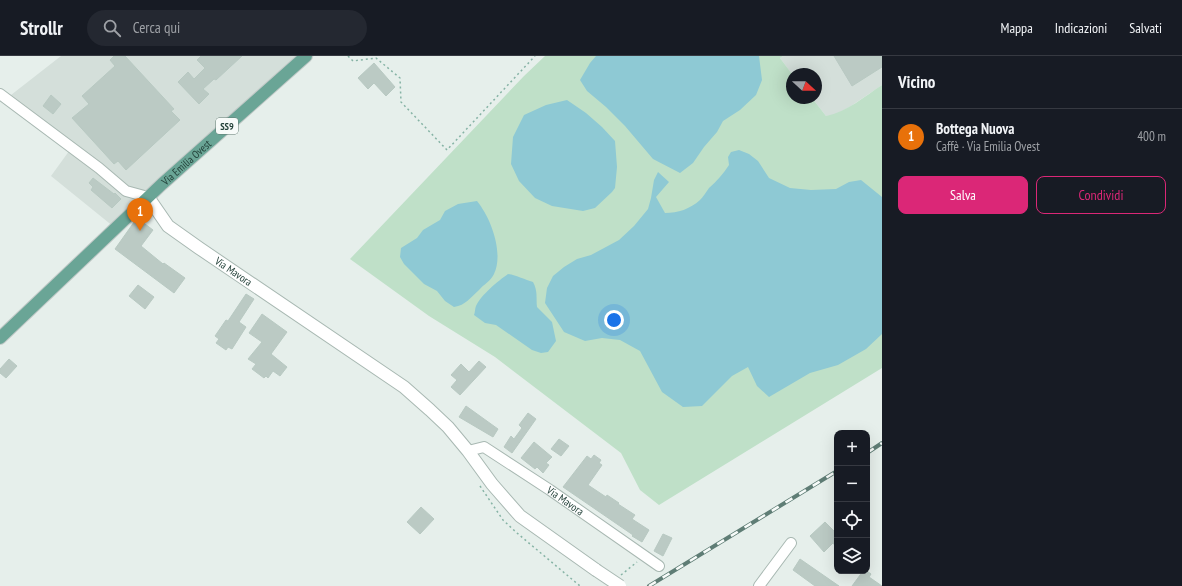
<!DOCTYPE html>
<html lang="it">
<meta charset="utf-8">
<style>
:root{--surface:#171b24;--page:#242831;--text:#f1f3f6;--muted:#9ea1a6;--line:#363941;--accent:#db2777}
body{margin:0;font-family:"PT Sans Narrow",sans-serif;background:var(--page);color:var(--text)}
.controls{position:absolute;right:12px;bottom:12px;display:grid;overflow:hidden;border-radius:8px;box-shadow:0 4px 16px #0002}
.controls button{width:36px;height:36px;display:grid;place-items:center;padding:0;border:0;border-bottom:1px solid var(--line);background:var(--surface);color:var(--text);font:20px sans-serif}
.compass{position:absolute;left:786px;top:12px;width:36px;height:36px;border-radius:50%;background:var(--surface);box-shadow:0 4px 16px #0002;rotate:111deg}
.you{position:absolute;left:614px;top:264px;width:14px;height:14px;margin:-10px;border:3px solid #fff;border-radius:50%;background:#1a73e8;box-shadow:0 0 0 6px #1a73e833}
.badge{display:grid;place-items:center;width:26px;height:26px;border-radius:50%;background:var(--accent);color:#fff;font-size:13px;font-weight:700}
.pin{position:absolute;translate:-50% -33px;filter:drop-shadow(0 1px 2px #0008)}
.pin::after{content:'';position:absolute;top:21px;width:14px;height:12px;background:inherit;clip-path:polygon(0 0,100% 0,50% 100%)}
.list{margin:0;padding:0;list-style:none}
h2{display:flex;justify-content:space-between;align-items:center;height:52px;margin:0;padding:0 16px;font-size:17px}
h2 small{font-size:13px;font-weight:400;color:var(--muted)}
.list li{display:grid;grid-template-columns:26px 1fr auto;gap:12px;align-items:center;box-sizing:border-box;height:56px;padding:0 16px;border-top:1px solid var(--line)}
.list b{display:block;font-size:15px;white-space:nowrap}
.list p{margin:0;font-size:13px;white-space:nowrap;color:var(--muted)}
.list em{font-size:13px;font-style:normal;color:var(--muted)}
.actions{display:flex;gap:8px;padding:12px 16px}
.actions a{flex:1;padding:9px 0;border:1px solid var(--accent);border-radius:8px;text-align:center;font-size:14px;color:var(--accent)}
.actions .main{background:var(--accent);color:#fff}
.icon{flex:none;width:22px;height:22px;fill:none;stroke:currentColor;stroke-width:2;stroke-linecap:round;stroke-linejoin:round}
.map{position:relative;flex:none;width:882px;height:530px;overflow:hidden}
header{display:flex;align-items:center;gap:24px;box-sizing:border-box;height:56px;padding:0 20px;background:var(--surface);border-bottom:1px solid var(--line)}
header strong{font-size:19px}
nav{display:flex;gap:22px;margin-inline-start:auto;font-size:14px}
.search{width:280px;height:36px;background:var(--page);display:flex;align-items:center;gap:10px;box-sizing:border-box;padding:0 14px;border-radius:22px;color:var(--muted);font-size:15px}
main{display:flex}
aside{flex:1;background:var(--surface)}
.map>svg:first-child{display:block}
</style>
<header>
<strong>Strollr</strong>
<div class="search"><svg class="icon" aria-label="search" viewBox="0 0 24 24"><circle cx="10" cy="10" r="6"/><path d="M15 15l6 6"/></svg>Cerca qui</div>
<nav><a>Mappa</a><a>Indicazioni</a><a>Salvati</a></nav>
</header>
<main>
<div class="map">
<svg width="882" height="530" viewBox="0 0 882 530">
<rect width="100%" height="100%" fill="#e6efeb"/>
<path fill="#d4dfda" d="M 61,0 L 314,0 L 183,115 L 114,171 L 51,120 L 72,91 L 11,39 Z
M 783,0 L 882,0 L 882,29 L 851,50 L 835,59 L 826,60 L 812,42 L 816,42 L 816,18 L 792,18 L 780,2 Z"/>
<path fill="#bfe0c8" d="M 545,0 L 783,0 L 780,2 L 792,18 L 792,42 L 812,42 L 826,60 C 847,56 865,40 882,29 L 882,312 L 659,449 L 640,434 L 621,397 L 495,301 L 429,260 L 350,203 L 524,20 Z"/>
<path fill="#8ec9d4" d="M 596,0 L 759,0 L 762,24 L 756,39 L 740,54 L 723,65 L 717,76 L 704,91 L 693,107 L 680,117 L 653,103 L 625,70 L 606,51 L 587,35 L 580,24 L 590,7 Z
M 567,44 L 586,57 L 602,71 L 615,85 L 617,111 L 615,132 L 612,136 L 595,152 L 583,155 L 552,150 L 535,142 L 519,125 L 511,108 L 513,81 L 524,59 L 546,49 Z
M 739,94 L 749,98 L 758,105 L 769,122 L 790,132 L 811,134 L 836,133 L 849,126 L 861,124 L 882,141 L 882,278 L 866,293 L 838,309 L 810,317 L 769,341 L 757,330 L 748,311 L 732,320 L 702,350 L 683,351 L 662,336 L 640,295 L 620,284 L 602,282 L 585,285 L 564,276 L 545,247 L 547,232 L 553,220 L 564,211 L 577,203 L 591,199 L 619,184 L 634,170 L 648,153 L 651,142 L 654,124 L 658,116 L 669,126 L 656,141 L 665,157 C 678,157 690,153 700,144 C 703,141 706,136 709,132 C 717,125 723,118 729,109 L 728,101 L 731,96 Z
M 477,145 C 491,162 504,197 494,218 C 490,226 484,228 479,234 C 470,242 466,249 454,251 L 445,245 L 437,235 L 424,228 L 404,208 L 400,201 L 401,192 L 417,182 L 423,174 L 440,164 L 445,155 L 458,148 Z
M 508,218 C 517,219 525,224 533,226 C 538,235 536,242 537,251 L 552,266 L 556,285 L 548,296 L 541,297 L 532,294 L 496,269 L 485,267 L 474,259 C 475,257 475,252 476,250 C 481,239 498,225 508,218 Z"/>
<path fill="#bbcac4" stroke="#b8c9c2" d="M 114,0 L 125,0 L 174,53 L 171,55 L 180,64 L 126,114 L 118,105 L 114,108 L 72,62 L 89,48 L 82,40 L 115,10 L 110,4 Z
M 201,0 L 242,0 L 216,24 L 214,23 L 203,33 L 209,38 L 199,48 L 178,26 L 188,16 L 194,23 L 205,12 L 197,4 Z
M 834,0 L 882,0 L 882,11 L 852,30 Z
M 374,7 L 395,31 L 386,40 L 374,27 L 368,33 L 358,22 Z
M 51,39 L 61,48 L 53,58 L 43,50 Z
M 93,122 L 114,138 L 115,137 L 121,143 L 112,152 L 91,134 L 93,131 L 89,127 Z
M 137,162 L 153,174 L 141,190 L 163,208 L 164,207 L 185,222 L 174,237 L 115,193 Z
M 138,229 L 154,241 L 145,253 L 129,240 Z
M 246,238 L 254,243 L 239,266 L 246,271 L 232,293 L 228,291 L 226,294 L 216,287 L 219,283 L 215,280 L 226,264 L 228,265 Z
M 262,258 L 287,276 L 271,298 L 287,311 L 280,320 L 273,315 L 268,322 L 266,320 L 264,322 L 252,313 L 256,308 L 248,303 L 262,286 L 249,277 Z
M 9,303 L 17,310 L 6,322 L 0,317 L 0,313 Z
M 479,305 L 486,311 L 460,339 L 451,331 L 457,324 L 451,319 L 461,308 L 469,316 Z
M 466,350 L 498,373 L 493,381 L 459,361 Z
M 528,357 L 536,363 L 512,397 L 504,391 L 511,380 L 514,383 L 522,372 L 519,369 Z
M 559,383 L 569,390 L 561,400 L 551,393 Z
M 534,386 L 552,401 L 546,407 L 549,409 L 543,417 L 537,411 L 535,413 L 521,402 Z
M 594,399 L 601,404 L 599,407 L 602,409 L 588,429 L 606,441 L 607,439 L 619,447 L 618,448 L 635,459 L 632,463 L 649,474 L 642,486 L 632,480 L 633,479 L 563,431 L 587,400 L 591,403 Z
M 421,451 L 434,463 L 420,478 L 407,466 Z
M 825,466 L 837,478 L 837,492 L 833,487 L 824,496 L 810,480 Z
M 663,478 L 672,482 L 663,500 L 654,495 Z
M 800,503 L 839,530 L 815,530 L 793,514 Z
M 863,515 L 867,515 L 871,518 L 869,521 L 882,530 L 852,530 Z"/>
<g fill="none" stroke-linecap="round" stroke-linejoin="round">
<g stroke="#a8b8b2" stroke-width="12">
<g id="minor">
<path d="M 0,38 L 99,112 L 126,135 L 148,141"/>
<path id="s1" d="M 468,395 L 484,391 L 550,434 L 659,510"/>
<path d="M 759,530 L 791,487"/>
</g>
</g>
<g stroke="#a8b8b2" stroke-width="14">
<g id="tertiary">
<path id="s2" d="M 148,141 L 168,170 L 199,192 L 404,331 L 430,354 L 448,371 L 468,395 L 492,428 L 520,460 L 596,514"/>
</g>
</g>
<g stroke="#c2cac8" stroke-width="14">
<g id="primary">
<path id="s3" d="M 0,282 L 162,128 L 306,0"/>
</g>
</g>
<path stroke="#86b3a5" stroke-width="1.5" stroke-dasharray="2 3" stroke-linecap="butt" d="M 348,0 L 353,5 L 376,2 L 400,22 L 401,46 L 447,94 L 535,0
M 480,430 L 503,464 L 517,477 L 580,530
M 621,519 L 637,506"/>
<use href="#minor" stroke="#fff" stroke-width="10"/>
<use href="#tertiary" stroke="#fff" stroke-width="12"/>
<use href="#primary" stroke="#6aa596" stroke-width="12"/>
<g stroke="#5f7d75" stroke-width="4">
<path id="rail" d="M 867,397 L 882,387
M 649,530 L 837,415"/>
</g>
<use href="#rail" stroke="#f7fbf9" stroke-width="2.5" stroke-dasharray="8" stroke-linecap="butt"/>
<g stroke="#a8b8b2" stroke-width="14" stroke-linecap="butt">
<path id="tertiary-bridge" d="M 596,514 L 620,530"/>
</g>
<use href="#tertiary-bridge" stroke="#fff" stroke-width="12"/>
</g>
<g text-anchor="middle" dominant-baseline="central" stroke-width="4" stroke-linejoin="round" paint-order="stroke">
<rect fill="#f7fbf9" stroke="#637a73" stroke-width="1" x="216" y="62" width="22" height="16" rx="3"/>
<g font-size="10" font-weight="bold" fill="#24423a">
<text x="227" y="70">SS9</text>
</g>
<g font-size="11" fill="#24423a" stroke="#f7fbf9">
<text stroke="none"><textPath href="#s3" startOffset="256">Via Emilia Ovest</textPath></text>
<text stroke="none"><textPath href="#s2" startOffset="115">Via Mavora</textPath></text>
<text stroke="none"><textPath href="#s1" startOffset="114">Via Mavora</textPath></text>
</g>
</g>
</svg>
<div class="controls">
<button>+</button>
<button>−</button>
<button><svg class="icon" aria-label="locate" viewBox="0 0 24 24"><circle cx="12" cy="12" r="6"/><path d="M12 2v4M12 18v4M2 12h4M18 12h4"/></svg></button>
<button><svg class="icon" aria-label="layers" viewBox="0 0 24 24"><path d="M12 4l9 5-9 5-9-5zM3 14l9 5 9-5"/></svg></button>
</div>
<svg class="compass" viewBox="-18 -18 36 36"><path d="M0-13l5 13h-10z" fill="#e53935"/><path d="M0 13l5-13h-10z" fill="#9ea1a6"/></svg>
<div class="you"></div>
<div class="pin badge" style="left:140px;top:175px;background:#e8710a">1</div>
</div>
<aside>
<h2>Vicino<small></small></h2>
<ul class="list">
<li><span class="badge" style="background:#e8710a">1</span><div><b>Bottega Nuova</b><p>Caffè · Via Emilia Ovest</p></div><em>400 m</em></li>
</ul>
<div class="actions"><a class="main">Salva</a><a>Condividi</a></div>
</aside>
</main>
